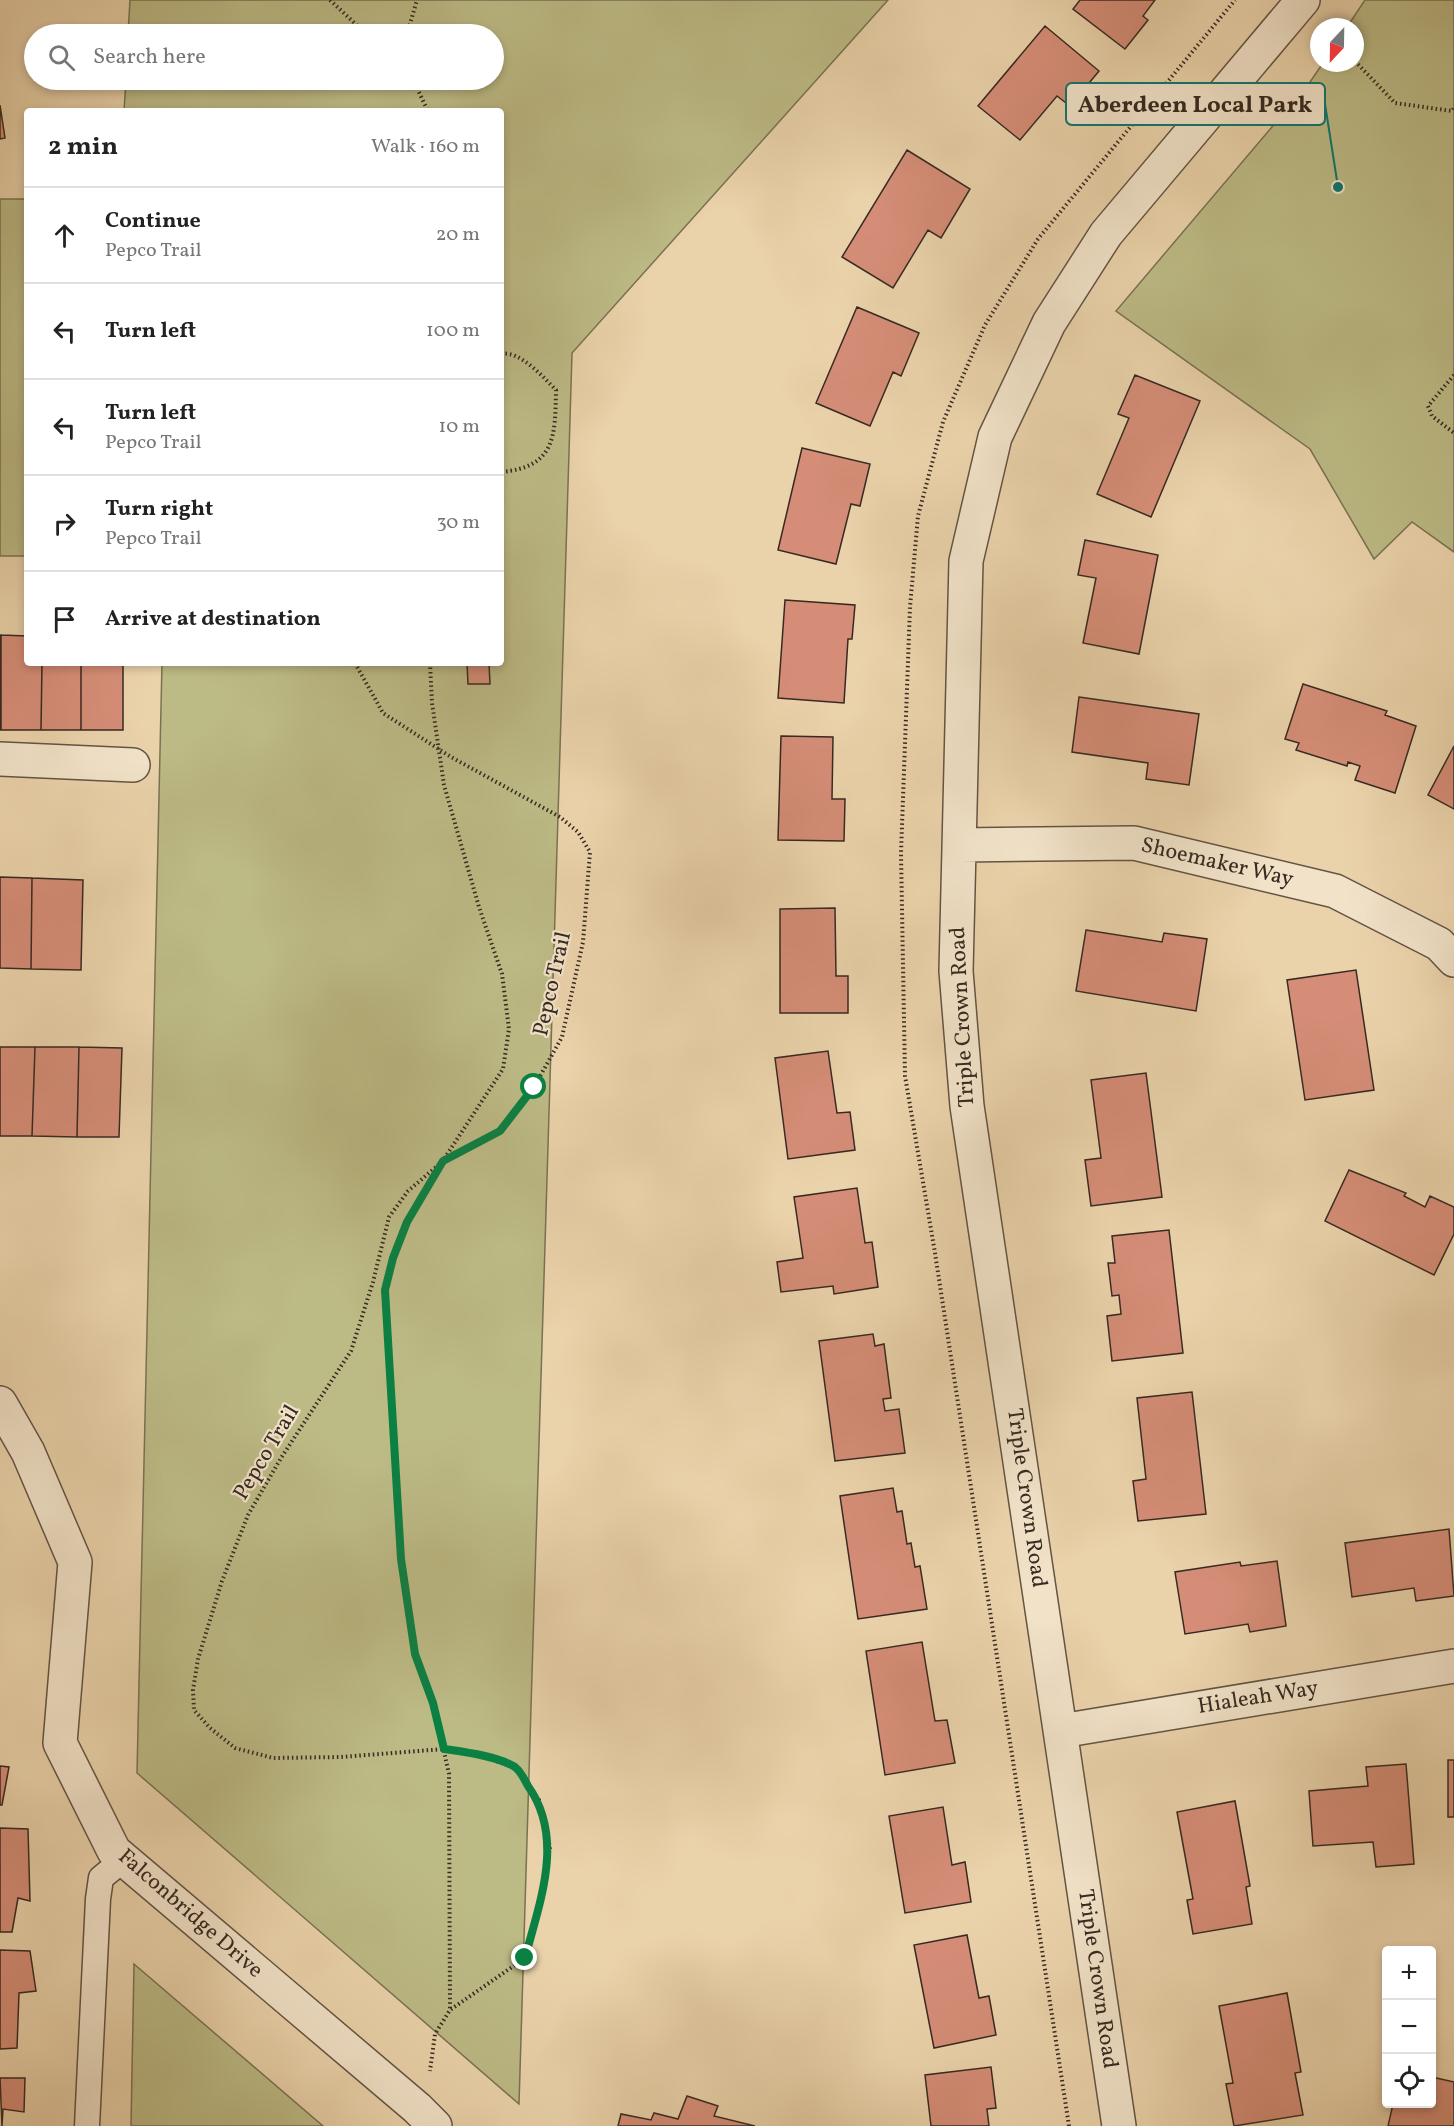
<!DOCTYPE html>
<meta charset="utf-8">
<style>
:root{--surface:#fff;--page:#f2f2f2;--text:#222;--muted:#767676;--line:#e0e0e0}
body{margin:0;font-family:Vollkorn,serif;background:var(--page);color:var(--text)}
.controls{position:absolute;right:18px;bottom:18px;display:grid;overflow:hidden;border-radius:6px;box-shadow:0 3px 9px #0003}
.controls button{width:54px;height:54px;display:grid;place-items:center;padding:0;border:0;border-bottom:2px solid var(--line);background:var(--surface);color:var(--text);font:30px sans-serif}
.compass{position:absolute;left:1310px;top:18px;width:54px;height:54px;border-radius:50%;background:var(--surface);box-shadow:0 3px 9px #0003;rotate:202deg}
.stop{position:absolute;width:18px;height:18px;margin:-14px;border:4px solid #0b8043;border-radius:50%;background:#fff}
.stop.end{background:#0b8043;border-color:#fff;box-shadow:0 2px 6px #0008}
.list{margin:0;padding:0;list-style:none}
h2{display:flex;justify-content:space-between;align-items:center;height:78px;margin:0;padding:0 24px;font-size:26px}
h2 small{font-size:20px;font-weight:400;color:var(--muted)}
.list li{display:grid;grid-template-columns:39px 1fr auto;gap:18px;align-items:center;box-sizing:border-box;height:96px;padding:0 24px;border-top:2px solid var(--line)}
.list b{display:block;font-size:22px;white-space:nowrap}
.list p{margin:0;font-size:20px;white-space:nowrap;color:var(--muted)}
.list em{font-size:20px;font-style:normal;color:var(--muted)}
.icon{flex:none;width:33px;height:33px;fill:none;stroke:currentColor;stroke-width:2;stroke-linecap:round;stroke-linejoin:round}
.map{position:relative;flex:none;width:1454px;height:2126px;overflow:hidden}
.search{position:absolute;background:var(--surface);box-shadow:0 3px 9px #0003;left:24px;top:24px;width:480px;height:66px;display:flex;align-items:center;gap:15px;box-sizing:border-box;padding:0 21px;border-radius:33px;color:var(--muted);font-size:22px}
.panel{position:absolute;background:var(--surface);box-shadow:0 3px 9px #0003;left:24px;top:108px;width:480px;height:558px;border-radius:6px}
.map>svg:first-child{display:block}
</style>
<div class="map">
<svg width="1454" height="2126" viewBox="0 0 1454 2126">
<rect width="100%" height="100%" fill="#ead2aa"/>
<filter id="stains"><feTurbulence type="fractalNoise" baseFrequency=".00333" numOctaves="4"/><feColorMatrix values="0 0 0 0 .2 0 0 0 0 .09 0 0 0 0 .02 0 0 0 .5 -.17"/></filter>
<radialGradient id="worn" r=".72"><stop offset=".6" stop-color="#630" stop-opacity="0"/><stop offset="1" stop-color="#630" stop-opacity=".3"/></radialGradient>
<path fill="#bcba85" stroke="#7a7254" stroke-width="1.5" d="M 130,0 L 888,0 L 572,353 L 519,2104 L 137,1773 L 162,663 L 501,663 L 501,111 L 124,111 L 126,80 L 494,80 L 494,34 L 128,34 Z
M 1365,0 L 1454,0 L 1454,552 L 1412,522 L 1374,559 L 1310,449 L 1116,311 L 1310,82 L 1323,63 L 1355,63 L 1355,27 L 1347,27 Z
M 0,199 L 27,199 L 27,556 L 0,556 Z
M 134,1964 L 323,2126 L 131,2126 Z"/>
<path fill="#d58d77" stroke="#372a22" stroke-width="1.5" d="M 1080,0 L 1155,0 L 1143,16 L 1148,20 L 1125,49 L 1073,9 Z
M 1045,26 L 1099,71 L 1070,106 L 1057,96 L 1020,140 L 978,106 Z
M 0,105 L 5,138 L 0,139 Z
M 907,150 L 970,189 L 941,238 L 928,230 L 893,288 L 842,257 Z
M 857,307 L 919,333 L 901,376 L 893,372 L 870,426 L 816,403 Z
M 1135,375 L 1200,401 L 1151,517 L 1097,494 L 1129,418 L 1118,414 Z
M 802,448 L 870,464 L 860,506 L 851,504 L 836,564 L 778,550 Z
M 1085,540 L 1158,555 L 1139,654 L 1083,643 L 1096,578 L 1078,575 Z
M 785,600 L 855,605 L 852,639 L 848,639 L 844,703 L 778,698 Z
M 0,635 L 1,635 L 1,730 L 0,730 Z
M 1,635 L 27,636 L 27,663 L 42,663 L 41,730 L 1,730 Z
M 42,663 L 81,663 L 81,730 L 41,730 Z
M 81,663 L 123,663 L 123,730 L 81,730 Z
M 467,663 L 489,663 L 490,684 L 468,684 Z
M 1303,684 L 1387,711 L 1385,715 L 1416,726 L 1395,793 L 1355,780 L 1360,766 L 1348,762 L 1347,766 L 1296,750 L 1299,743 L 1285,739 Z
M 1079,697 L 1199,714 L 1189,785 L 1146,779 L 1148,763 L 1072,752 Z
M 781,736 L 833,737 L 832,799 L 845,799 L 844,841 L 778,840 Z
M 1454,746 L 1454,809 L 1428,795 Z
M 0,877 L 32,878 L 31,969 L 0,968 Z
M 32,878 L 83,880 L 81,970 L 31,969 Z
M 835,908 L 836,976 L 848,976 L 848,1013 L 780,1013 L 780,909 Z
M 1086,930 L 1162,942 L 1164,933 L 1207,939 L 1196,1011 L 1076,991 Z
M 1356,970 L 1374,1090 L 1305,1100 L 1287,980 Z
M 0,1047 L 35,1047 L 32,1136 L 0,1136 Z
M 35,1047 L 79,1047 L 77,1137 L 32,1136 Z
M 79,1047 L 122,1048 L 119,1137 L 77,1137 Z
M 828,1051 L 837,1113 L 850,1112 L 855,1150 L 788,1159 L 775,1058 Z
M 1146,1073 L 1162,1197 L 1091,1206 L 1085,1160 L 1101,1158 L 1091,1080 Z
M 1349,1170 L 1406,1193 L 1404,1196 L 1425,1207 L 1430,1196 L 1454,1207 L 1454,1234 L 1434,1275 L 1325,1221 Z
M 857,1188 L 865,1243 L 872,1242 L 878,1287 L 834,1294 L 833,1286 L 781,1292 L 777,1262 L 803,1258 L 794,1197 Z
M 1169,1230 L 1183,1353 L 1112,1361 L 1107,1316 L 1121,1314 L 1119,1295 L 1112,1296 L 1108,1263 L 1115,1263 L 1112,1236 Z
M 873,1334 L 875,1346 L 884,1344 L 891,1398 L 883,1399 L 885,1411 L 899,1409 L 905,1453 L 835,1461 L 819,1341 Z
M 1192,1392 L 1206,1514 L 1138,1521 L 1133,1481 L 1146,1479 L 1137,1398 Z
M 893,1488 L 897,1512 L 902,1511 L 907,1544 L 911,1543 L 915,1567 L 920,1566 L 927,1609 L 858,1619 L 840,1496 Z
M 1449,1529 L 1454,1596 L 1416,1601 L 1414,1588 L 1352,1597 L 1345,1543 Z
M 1277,1561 L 1286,1626 L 1250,1632 L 1248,1624 L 1185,1634 L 1175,1572 L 1240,1562 L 1241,1566 Z
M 922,1642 L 935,1721 L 947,1720 L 955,1763 L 885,1775 L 866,1651 Z
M 1448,1760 L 1454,1760 L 1454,1817 L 1448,1817 Z
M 1406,1764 L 1414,1864 L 1376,1867 L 1373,1842 L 1313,1846 L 1309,1791 L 1368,1786 L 1366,1767 Z
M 0,1766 L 9,1767 L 2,1805 L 0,1805 Z
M 1235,1801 L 1250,1886 L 1246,1887 L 1252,1924 L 1193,1934 L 1187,1900 L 1193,1899 L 1177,1812 Z
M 943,1807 L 952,1865 L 965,1862 L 971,1902 L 905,1913 L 889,1816 Z
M 0,1828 L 28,1829 L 30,1901 L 18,1898 L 12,1932 L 0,1932 Z
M 967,1935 L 979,1998 L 989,1996 L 996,2035 L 934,2048 L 914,1945 Z
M 0,1950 L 30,1951 L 36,1991 L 19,1993 L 17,2048 L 0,2049 Z
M 1287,1993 L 1301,2072 L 1295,2073 L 1303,2115 L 1234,2126 L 1226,2084 L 1233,2083 L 1219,2006 Z
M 991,2067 L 996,2108 L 987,2109 L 989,2126 L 931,2126 L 925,2075 Z
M 1432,2077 L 1454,2082 L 1454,2126 L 1388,2126 L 1393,2104 L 1432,2104 Z
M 0,2078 L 25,2078 L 24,2112 L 3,2109 L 2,2126 Z
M 687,2096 L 718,2106 L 714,2116 L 755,2126 L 618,2126 L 621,2114 L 651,2120 L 654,2113 L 678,2119 Z"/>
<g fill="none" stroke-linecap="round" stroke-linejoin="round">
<g stroke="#645444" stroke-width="27">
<path id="lane" d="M 87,2126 L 98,1899 L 101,1878 L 124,1859"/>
</g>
<g stroke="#645444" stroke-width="36">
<path id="street" d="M 0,759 L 133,765
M 960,845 L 1134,843 L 1335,891 L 1439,944 L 1454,960
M 0,1403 L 28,1452 L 75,1562 L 60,1743 L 114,1851 L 417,2108 L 435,2126
M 1061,1731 L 1454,1666
M 1119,2126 L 967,1106 L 956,971 L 966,561 L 995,437 L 1049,323 L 1106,234 L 1303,0"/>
</g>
<path stroke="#372a22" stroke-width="4" stroke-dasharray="1.5 3" stroke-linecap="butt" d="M 330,0 L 366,34
M 407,34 L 417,0
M 1355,61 L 1395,103 L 1452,111 L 1454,108
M 413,80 L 428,111
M 501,354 C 520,350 544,378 556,390 C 555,436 556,467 501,472
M 1454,375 L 1428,406 L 1432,416 L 1454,433
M 355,663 L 383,713 L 451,757 L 560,817 L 578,832 L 590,852 L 583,942 L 562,1037 L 534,1087 L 500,1131 L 443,1161 L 408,1191 L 389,1217 L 373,1282 L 351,1351 L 281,1458 L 248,1515 L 222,1581 L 198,1659 L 193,1690 L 194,1710 L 210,1728 L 235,1748 L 273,1758 L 341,1757 L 444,1749 L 476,1754 L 516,1768 L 539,1800 L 550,1847 L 544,1884 L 525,1958 L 450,2010 L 435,2034 L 430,2071
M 430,663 L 432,703 L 444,785 L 479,907 L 502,974 L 509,1029 L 503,1069 L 444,1159
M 440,1166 C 414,1209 397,1240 385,1290 L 401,1559 L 415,1654 L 433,1703 L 449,1774 L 450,2010
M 1069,2126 L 935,1253 L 905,1076 L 901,853 L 910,607 L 918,516 L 943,422 L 985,325 L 1038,239 L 1235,0"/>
<use href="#lane" stroke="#f1e2c8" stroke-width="24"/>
<use href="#street" stroke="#f1e2c8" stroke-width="33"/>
</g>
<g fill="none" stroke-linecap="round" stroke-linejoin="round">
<path stroke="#0b8043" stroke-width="8" d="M 525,1958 C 540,1901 565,1838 528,1786 C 525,1780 520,1771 515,1767 C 497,1756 464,1752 444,1749 L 433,1703 L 415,1654 L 401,1559 L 385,1290 L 393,1258 L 407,1222 L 443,1161 L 500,1131 L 534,1087"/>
</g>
<g text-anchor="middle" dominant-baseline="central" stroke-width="4.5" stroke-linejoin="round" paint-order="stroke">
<g font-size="22" fill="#372a22" stroke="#f1e2c8">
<text transform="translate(1217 863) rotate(13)">Shoemaker Way</text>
<text transform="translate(553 984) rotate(-77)">Pepco Trail</text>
<text transform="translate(963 1017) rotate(-93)">Triple Crown Road</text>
<text transform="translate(267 1453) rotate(-59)">Pepco Trail</text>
<text transform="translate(1026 1498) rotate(82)">Triple Crown Road</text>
<text transform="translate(1258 1698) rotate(-9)">Hialeah Way</text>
<text transform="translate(190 1914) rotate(41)">Falconbridge Drive</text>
<text transform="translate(1097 1979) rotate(82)">Triple Crown Road</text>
</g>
</g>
<path fill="none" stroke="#0f766e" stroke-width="2" d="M1338 187L1325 104"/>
<circle fill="#0f766e" stroke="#f1e2c8" stroke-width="2" cx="1338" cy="187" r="6"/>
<rect fill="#f1e2c8" stroke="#0f766e" stroke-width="2" x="1066" y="83" width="259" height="42" rx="6"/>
<g font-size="24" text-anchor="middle" font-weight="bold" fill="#372a22">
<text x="1195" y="112">Aberdeen Local Park</text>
</g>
<rect width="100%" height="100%" filter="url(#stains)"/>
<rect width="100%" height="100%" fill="url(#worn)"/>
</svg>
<div class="controls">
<button>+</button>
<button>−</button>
<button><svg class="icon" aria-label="locate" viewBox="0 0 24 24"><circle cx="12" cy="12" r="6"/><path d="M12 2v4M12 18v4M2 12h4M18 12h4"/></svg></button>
</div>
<svg class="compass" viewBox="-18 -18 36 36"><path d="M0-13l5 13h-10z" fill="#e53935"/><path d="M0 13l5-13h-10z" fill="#767676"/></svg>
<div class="stop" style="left:534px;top:1087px"></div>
<div class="stop end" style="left:525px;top:1958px"></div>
<div class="search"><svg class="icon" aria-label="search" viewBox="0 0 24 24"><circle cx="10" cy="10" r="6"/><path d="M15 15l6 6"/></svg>Search here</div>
<section class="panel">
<h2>2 min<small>Walk · 160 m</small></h2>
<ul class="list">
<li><svg class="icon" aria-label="ahead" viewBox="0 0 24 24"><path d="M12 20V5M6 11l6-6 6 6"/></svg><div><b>Continue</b><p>Pepco Trail</p></div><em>20 m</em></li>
<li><svg class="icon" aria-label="left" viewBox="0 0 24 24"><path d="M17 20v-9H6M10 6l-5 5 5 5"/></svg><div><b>Turn left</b></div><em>100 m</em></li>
<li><svg class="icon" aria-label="left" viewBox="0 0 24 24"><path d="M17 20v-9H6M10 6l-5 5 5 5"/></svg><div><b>Turn left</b><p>Pepco Trail</p></div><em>10 m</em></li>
<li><svg class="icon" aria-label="right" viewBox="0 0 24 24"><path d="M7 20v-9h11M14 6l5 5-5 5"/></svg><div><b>Turn right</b><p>Pepco Trail</p></div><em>30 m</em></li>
<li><svg class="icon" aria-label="arrive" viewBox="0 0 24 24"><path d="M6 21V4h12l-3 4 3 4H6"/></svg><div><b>Arrive at destination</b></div></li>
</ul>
</section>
</div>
